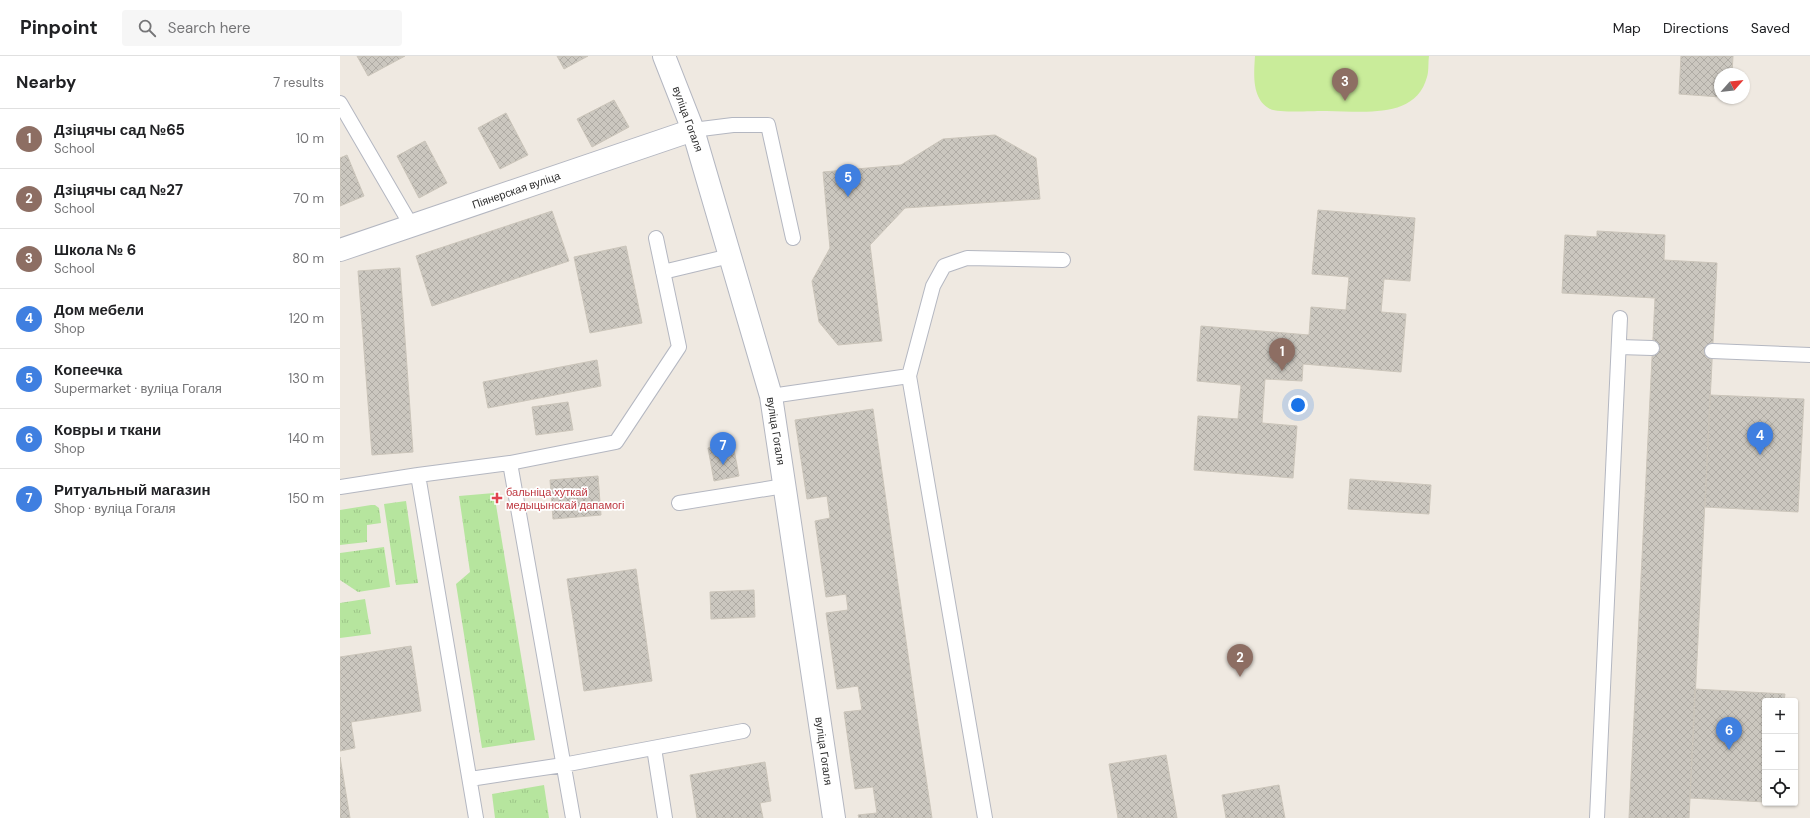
<!DOCTYPE html>
<meta charset="utf-8">
<style>
:root{--surface:#fff;--page:#f6f6f6;--text:#202124;--muted:#757577;--line:#e0e0e0;--accent:#0f766e}
body{margin:0;font-family:"DM Sans",sans-serif;background:var(--page);color:var(--text)}
.controls{position:absolute;right:12px;bottom:12px;display:grid;overflow:hidden;border-radius:4px;box-shadow:0 1px 3px #0004}
.controls button{width:36px;height:36px;display:grid;place-items:center;padding:0;border:0;border-bottom:1px solid var(--line);background:var(--surface);color:var(--text);font:20px sans-serif}
.compass{position:absolute;left:1374px;top:12px;width:36px;height:36px;border-radius:50%;background:var(--surface);box-shadow:0 1px 3px #0004;rotate:63deg}
.you{position:absolute;left:958px;top:349px;width:14px;height:14px;margin:-10px;border:3px solid #fff;border-radius:50%;background:#1a73e8;box-shadow:0 0 0 6px #1a73e833}
.badge{display:grid;place-items:center;width:26px;height:26px;border-radius:50%;background:var(--accent);color:#fff;font-size:13px;font-weight:700}
.pin{position:absolute;translate:-50% -33px;filter:drop-shadow(0 1px 2px #0008)}
.pin::after{content:'';position:absolute;top:21px;width:14px;height:12px;background:inherit;clip-path:polygon(0 0,100% 0,50% 100%)}
.list{margin:0;padding:0;list-style:none}
h2{display:flex;justify-content:space-between;align-items:center;height:52px;margin:0;padding:0 16px;font-size:17px}
h2 small{font-size:13px;font-weight:400;color:var(--muted)}
.list li{display:grid;grid-template-columns:26px 1fr auto;gap:12px;align-items:center;box-sizing:border-box;height:60px;padding:0 16px;border-top:1px solid var(--line)}
.list b{display:block;font-size:15px;white-space:nowrap}
.list p{margin:0;font-size:13px;white-space:nowrap;color:var(--muted)}
.list em{font-size:13px;font-style:normal;color:var(--muted)}
.icon{flex:none;width:22px;height:22px;fill:none;stroke:currentColor;stroke-width:2;stroke-linecap:round;stroke-linejoin:round}
.map{position:relative;flex:none;width:1470px;height:762px;overflow:hidden}
header{display:flex;align-items:center;gap:24px;box-sizing:border-box;height:56px;padding:0 20px;background:var(--surface);border-bottom:1px solid var(--line)}
header strong{font-size:19px}
nav{display:flex;gap:22px;margin-inline-start:auto;font-size:14px}
.search{width:280px;height:36px;background:var(--page);display:flex;align-items:center;gap:10px;box-sizing:border-box;padding:0 14px;border-radius:4px;color:var(--muted);font-size:15px}
main{display:flex}
aside{flex:1;background:var(--surface)}
.map>svg:first-child{display:block}
</style>
<header>
<strong>Pinpoint</strong>
<div class="search"><svg class="icon" aria-label="search" viewBox="0 0 24 24"><circle cx="10" cy="10" r="6"/><path d="M15 15l6 6"/></svg>Search here</div>
<nav><a>Map</a><a>Directions</a><a>Saved</a></nav>
</header>
<main>
<aside>
<h2>Nearby<small>7 results</small></h2>
<ul class="list">
<li><span class="badge" style="background:#8d6e63">1</span><div><b>Дзіцячы сад №65</b><p>School</p></div><em>10 m</em></li>
<li><span class="badge" style="background:#8d6e63">2</span><div><b>Дзіцячы сад №27</b><p>School</p></div><em>70 m</em></li>
<li><span class="badge" style="background:#8d6e63">3</span><div><b>Школа № 6</b><p>School</p></div><em>80 m</em></li>
<li><span class="badge" style="background:#3f7fe0">4</span><div><b>Дом мебели</b><p>Shop</p></div><em>120 m</em></li>
<li><span class="badge" style="background:#3f7fe0">5</span><div><b>Копеечка</b><p>Supermarket · вуліца Гогаля</p></div><em>130 m</em></li>
<li><span class="badge" style="background:#3f7fe0">6</span><div><b>Ковры и ткани</b><p>Shop</p></div><em>140 m</em></li>
<li><span class="badge" style="background:#3f7fe0">7</span><div><b>Ритуальный магазин</b><p>Shop · вуліца Гогаля</p></div><em>150 m</em></li>
</ul>
</aside>
<div class="map">
<svg width="1470" height="762" viewBox="0 0 1470 762">
<defs>
<pattern id="grass-tufts" width="24" height="20" patternUnits="userSpaceOnUse"><rect width="24" height="20" fill="#b6e59e"/><path d="M3 7l-1-3M5 7V3M7 7l1-3M15 17l-1-3M17 17v-4M19 17l1-3" fill="none" stroke="#9dc588"/></pattern>
<pattern id="building-cross-hatch" width="8" height="8" patternUnits="userSpaceOnUse"><rect width="8" height="8" fill="#cbc7bf"/><path d="M0 0l8 8M0 8l8-8" fill="none" stroke="#afaba4"/></pattern>
</defs>
<rect width="100%" height="100%" fill="#efe9e1"/>
<path fill="url(#grass-tufts)" d="M 154,437 L 195,684 L 142,692 L 116,528 L 130,516 L 119,440 Z
M 66,445 L 78,527 L 56,529 L 44,448 Z
M 31,449 L 35,449 L 39,452 L 41,467 L 27,469 L 27,486 L 0,489 L 0,454 Z
M 44,491 L 50,531 L 18,536 L 0,524 L 0,497 Z
M 25,543 L 31,578 L 0,582 L 0,547 Z
M 204,729 L 209,762 L 155,762 L 152,738 Z"/>
<path fill="#c9ec9a" d="M 915,0 L 1089,0 C 1088,7 1089,15 1087,21 C 1075,66 1017,54 982,55 C 972,55 939,57 930,53 C 911,43 914,17 915,0 Z"/>
<path fill="url(#building-cross-hatch)" stroke="#cbc5ba" d="M 17,0 L 65,0 L 28,20 Z
M 217,0 L 248,0 L 224,13 Z
M 1341,0 L 1393,0 L 1392,18 L 1380,18 L 1380,41 L 1339,38 Z
M 274,44 L 289,71 L 252,91 L 237,63 Z
M 166,57 L 188,99 L 160,113 L 138,72 Z
M 655,79 L 696,102 L 700,143 L 565,152 L 530,189 L 542,285 L 498,289 L 479,266 L 472,225 L 490,192 L 483,116 L 561,109 L 603,83 Z
M 85,85 L 107,127 L 79,142 L 57,100 Z
M 7,99 L 24,140 L 0,150 L 0,102 Z
M 978,154 L 1075,162 L 1070,225 L 1044,223 L 1041,256 L 1066,258 L 1061,316 L 963,308 L 962,325 L 925,323 L 922,367 L 957,370 L 953,422 L 854,414 L 858,360 L 898,363 L 901,329 L 857,325 L 861,270 L 969,279 L 971,251 L 1006,254 L 1009,221 L 972,218 Z
M 212,155 L 229,205 L 92,250 L 76,200 Z
M 1257,175 L 1325,179 L 1324,204 L 1377,207 L 1349,762 L 1289,762 L 1315,242 L 1222,237 L 1225,179 L 1257,181 Z
M 286,190 L 302,267 L 250,277 L 234,201 Z
M 60,212 L 73,396 L 32,399 L 18,215 Z
M 257,304 L 261,330 L 148,352 L 143,326 Z
M 1370,339 L 1464,343 L 1458,456 L 1365,451 Z
M 228,346 L 233,374 L 196,379 L 192,351 Z
M 533,353 L 574,641 L 592,762 L 519,762 L 518,759 L 537,757 L 533,731 L 515,733 L 504,656 L 522,654 L 518,630 L 497,633 L 486,557 L 508,554 L 506,538 L 486,541 L 475,465 L 490,462 L 487,440 L 467,443 L 455,364 Z
M 393,388 L 399,420 L 374,425 L 368,392 Z
M 258,420 L 261,459 L 213,463 L 210,424 Z
M 1010,423 L 1091,429 L 1089,458 L 1008,453 Z
M 296,513 L 312,625 L 244,635 L 227,523 Z
M 414,534 L 415,561 L 371,563 L 370,536 Z
M 71,590 L 81,655 L 11,666 L 15,692 L 0,695 L 0,601 Z
M 1355,633 L 1445,638 L 1444,645 L 1425,645 L 1425,746 L 1350,742 Z
M 826,699 L 837,762 L 778,762 L 769,708 Z
M 0,701 L 10,762 L 0,762 Z
M 425,706 L 431,745 L 420,747 L 423,762 L 357,762 L 350,719 Z
M 939,729 L 945,762 L 886,762 L 882,739 Z"/>
<g fill="none" stroke-linecap="round" stroke-linejoin="round">
<g stroke="#b4b7c1" stroke-width="16">
<path id="lane" d="M 0,47 L 71,169
M 353,74 L 393,69 L 428,69 L 453,182
M 323,216 L 390,200
M 1279,291 L 1312,292
M 1372,295 L 1470,299
M 431,340 L 569,320
M 170,407 L 276,386 L 339,291 L 316,182
M 0,431 L 78,419
M 339,447 L 444,430
M 314,692 L 325,762
M 130,723 L 223,709 L 403,675
M 136,762 L 78,419 L 170,407 L 233,762
M 645,762 L 569,320 L 593,230 L 604,210 L 627,202 L 723,204
M 1257,762 L 1280,262"/>
</g>
<g stroke="#b4b7c1" stroke-width="24">
<path id="street" d="M 0,194 L 353,74"/>
</g>
<g stroke="#b4b7c1" stroke-width="24">
<path id="secondary" d="M 324,0 L 353,74 L 431,340 L 494,762"/>
</g>
<use href="#lane" stroke="#fff" stroke-width="14"/>
<use href="#street" stroke="#fff" stroke-width="22"/>
<use href="#secondary" stroke="#fff" stroke-width="22"/>
</g>
<path fill="#e0444e" stroke="#fff" stroke-width="1.5" d="M155 436h4v4h4v4h-4v4h-4v-4h-4v-4h4z"/>
<g text-anchor="middle" dominant-baseline="central" stroke-width="3.5" stroke-linejoin="round" paint-order="stroke">
<g font-size="11" fill="#2e2e2e" stroke="#fff">
<text transform="translate(348 63) rotate(70)">вуліца Гогаля</text>
<text transform="translate(176 134) rotate(-19)">Піянерская вуліца</text>
<text transform="translate(436 375) rotate(81)">вуліца Гогаля</text>
<text transform="translate(484 695) rotate(82)">вуліца Гогаля</text>
</g>
<g font-size="11" fill="#be3a42" stroke="#fff" text-anchor="start">
<text x="166" y="436">бальніца хуткай<tspan x="166" dy="13">медыцынскай дапамогі</tspan></text>
</g>
</g>
</svg>
<div class="controls">
<button>+</button>
<button>−</button>
<button><svg class="icon" aria-label="locate" viewBox="0 0 24 24"><circle cx="12" cy="12" r="6"/><path d="M12 2v4M12 18v4M2 12h4M18 12h4"/></svg></button>
</div>
<svg class="compass" viewBox="-18 -18 36 36"><path d="M0-13l5 13h-10z" fill="#e53935"/><path d="M0 13l5-13h-10z" fill="#757577"/></svg>
<div class="you"></div>
<div class="pin badge" style="left:942px;top:315px;background:#8d6e63">1</div>
<div class="pin badge" style="left:900px;top:621px;background:#8d6e63">2</div>
<div class="pin badge" style="left:1005px;top:45px;background:#8d6e63">3</div>
<div class="pin badge" style="left:1420px;top:399px;background:#3f7fe0">4</div>
<div class="pin badge" style="left:508px;top:141px;background:#3f7fe0">5</div>
<div class="pin badge" style="left:1389px;top:694px;background:#3f7fe0">6</div>
<div class="pin badge" style="left:383px;top:409px;background:#3f7fe0">7</div>
</div>
</main>
